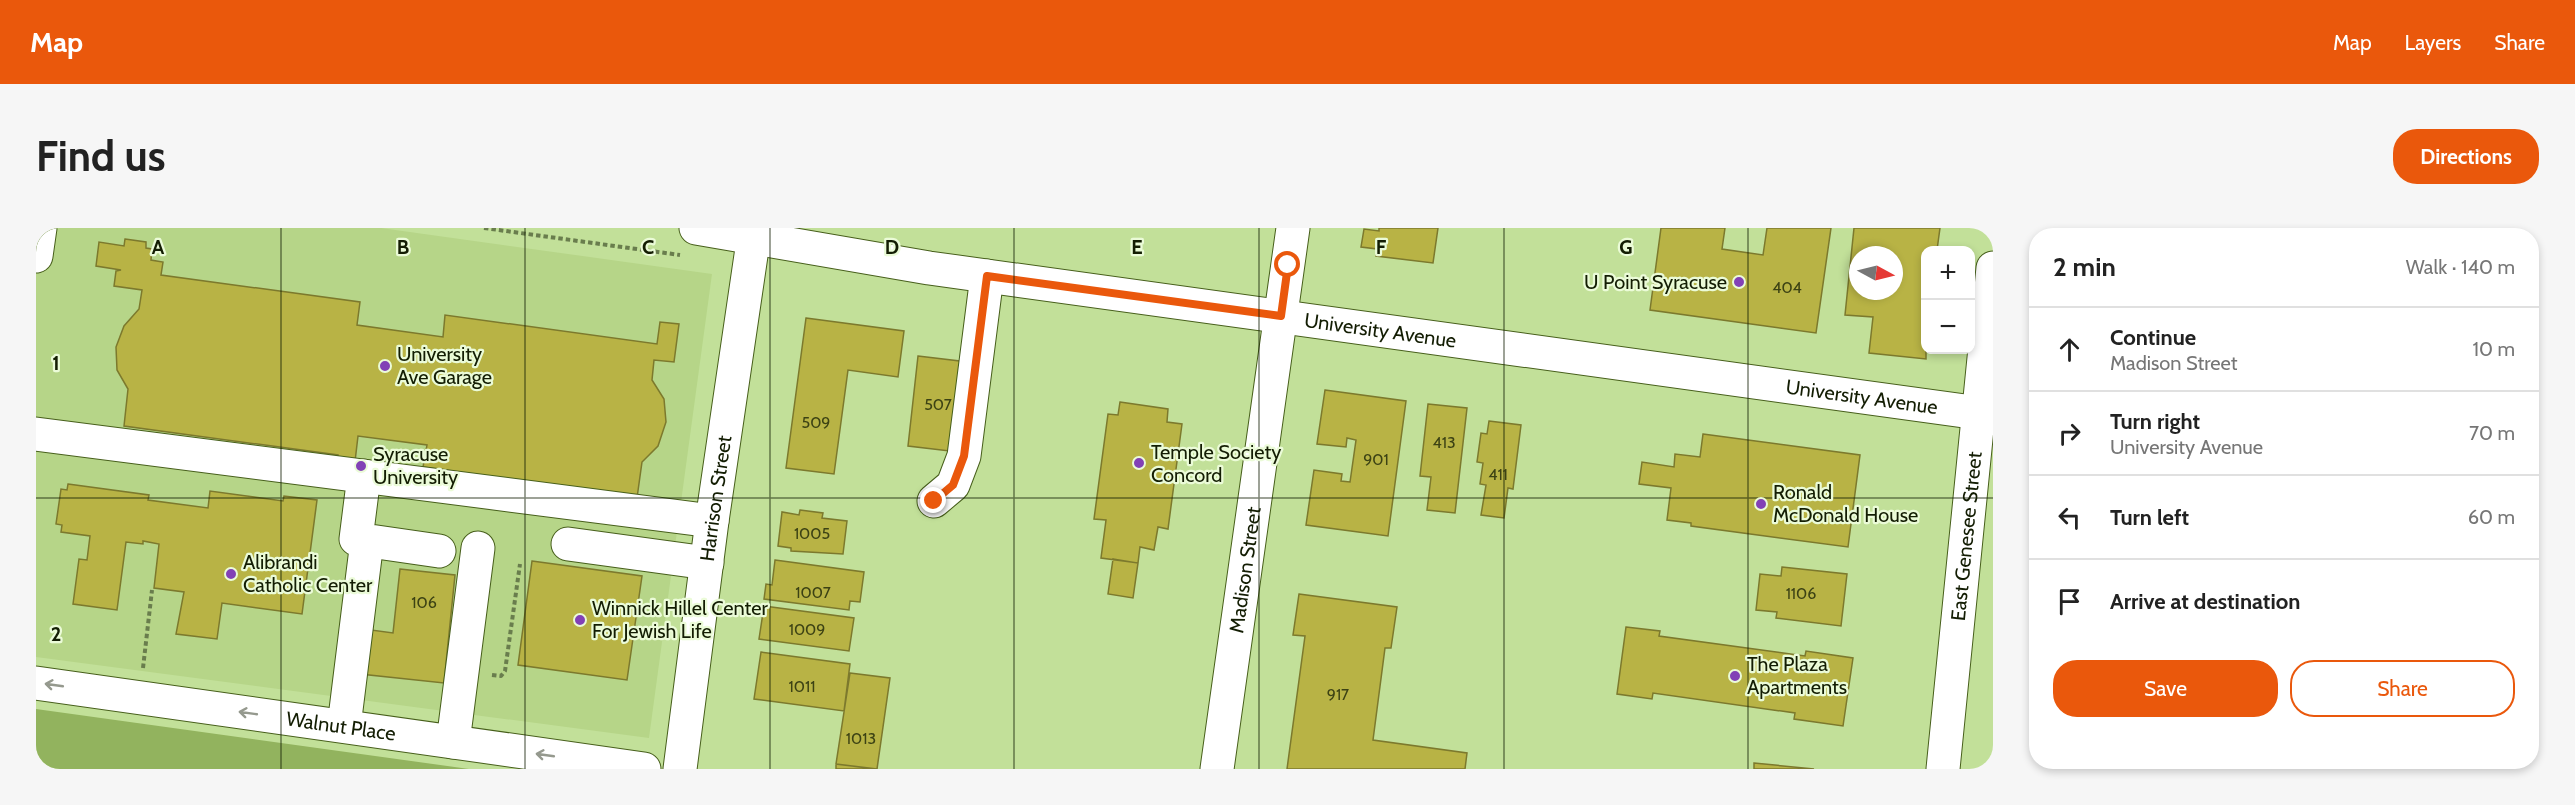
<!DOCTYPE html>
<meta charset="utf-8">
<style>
:root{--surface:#fff;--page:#f6f6f6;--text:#222;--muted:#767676;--line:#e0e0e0;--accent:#ea580c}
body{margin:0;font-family:Cabin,sans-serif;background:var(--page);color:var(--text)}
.controls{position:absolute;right:18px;top:18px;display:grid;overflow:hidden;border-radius:12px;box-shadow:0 3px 9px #0003}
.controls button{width:54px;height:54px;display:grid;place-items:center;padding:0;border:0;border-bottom:2px solid var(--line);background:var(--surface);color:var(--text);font:30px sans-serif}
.compass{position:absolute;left:1813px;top:18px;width:54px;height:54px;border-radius:50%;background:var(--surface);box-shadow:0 3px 9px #0003;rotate:97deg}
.stop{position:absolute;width:18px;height:18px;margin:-14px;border:4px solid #ea580c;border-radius:50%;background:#fff}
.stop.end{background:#ea580c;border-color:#fff;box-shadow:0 2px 6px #0008}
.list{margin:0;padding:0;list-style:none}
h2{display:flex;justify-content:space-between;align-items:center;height:78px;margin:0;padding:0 24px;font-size:26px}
h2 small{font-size:20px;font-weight:400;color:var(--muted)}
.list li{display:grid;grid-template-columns:39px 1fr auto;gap:18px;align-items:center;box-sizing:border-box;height:84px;padding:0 24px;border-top:2px solid var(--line)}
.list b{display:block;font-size:22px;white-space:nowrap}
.list p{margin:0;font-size:20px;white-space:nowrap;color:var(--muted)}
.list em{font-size:20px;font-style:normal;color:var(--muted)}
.actions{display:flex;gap:12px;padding:18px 24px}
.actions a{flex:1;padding:14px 0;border:2px solid var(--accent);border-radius:24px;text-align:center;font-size:21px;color:var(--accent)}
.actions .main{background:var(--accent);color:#fff}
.icon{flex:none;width:33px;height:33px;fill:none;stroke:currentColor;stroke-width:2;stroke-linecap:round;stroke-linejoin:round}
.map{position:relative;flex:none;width:1957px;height:541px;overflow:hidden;border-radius:24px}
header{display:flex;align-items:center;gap:36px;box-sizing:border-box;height:84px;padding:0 30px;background:var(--accent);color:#fff}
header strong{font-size:28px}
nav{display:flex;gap:33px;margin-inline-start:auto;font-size:21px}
.intro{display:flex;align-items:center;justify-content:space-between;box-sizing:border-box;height:144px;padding:0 36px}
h1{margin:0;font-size:42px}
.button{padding:15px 27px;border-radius:24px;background:var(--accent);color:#fff;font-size:21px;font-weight:700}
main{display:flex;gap:36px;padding:0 36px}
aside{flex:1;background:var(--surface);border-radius:24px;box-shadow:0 3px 9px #0003}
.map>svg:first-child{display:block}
</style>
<header>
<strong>Map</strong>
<nav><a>Map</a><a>Layers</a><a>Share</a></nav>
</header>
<div class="intro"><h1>Find us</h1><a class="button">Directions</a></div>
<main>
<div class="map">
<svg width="1957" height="541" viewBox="0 0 1957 541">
<rect width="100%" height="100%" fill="#c2e099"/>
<path fill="#b6d588" d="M 0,0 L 345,0 L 676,46 L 613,510 L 0,429 Z"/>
<path fill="#92b35e" d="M 0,481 L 433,541 L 0,541 Z"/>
<path fill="#b8b345" stroke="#7c792d" stroke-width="1.5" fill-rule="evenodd" d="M 1343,0 L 1402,0 L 1397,35 L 1340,28 L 1341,21 L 1325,19 L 1328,1 L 1343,3 Z
M 1625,0 L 1689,0 L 1686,21 L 1727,27 L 1731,0 L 1795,0 L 1780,105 L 1614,82 Z
M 1818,0 L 1904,0 L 1901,22 L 1890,22 L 1890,131 L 1833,125 L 1837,89 L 1809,87 ZM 1822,27 L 1858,27 L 1858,63 L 1822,63 Z
M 89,11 L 110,14 L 110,20 L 116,21 L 115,32 L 127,34 L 125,47 L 324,74 L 321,97 L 407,109 L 409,87 L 621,116 L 624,94 L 643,96 L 638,134 L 618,132 L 616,152 L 628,171 L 630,194 L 622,218 L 606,234 L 601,270 L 387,239 L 391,217 L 322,208 L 318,242 L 301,239 L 302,227 L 88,198 L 92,161 L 81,142 L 80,119 L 88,98 L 103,81 L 106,62 L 78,58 L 80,43 L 85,42 L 60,38 L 63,14 L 88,18 Z
M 770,90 L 868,103 L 862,149 L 812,142 L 798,246 L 750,240 Z
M 882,128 L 932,134 L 922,224 L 872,218 Z
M 1289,162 L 1370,173 L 1352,308 L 1270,297 L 1278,242 L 1306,246 L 1305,253 L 1314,254 L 1320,212 L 1311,210 L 1310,219 L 1281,216 Z
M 1084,174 L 1132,181 L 1131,194 L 1146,196 L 1132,301 L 1122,299 L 1118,322 L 1104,319 L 1102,335 L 1065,330 L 1070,292 L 1058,291 L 1072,186 L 1082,187 Z
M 1392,176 L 1431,180 L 1419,285 L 1391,282 L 1395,249 L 1384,248 Z
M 1453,193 L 1485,197 L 1477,261 L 1472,260 L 1468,290 L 1445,287 L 1450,257 L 1444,256 L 1447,235 L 1441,234 L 1445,205 L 1451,206 Z
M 1667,206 L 1824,227 L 1812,319 L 1655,298 L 1655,295 L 1631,292 L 1635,260 L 1603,256 L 1606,234 L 1638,239 L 1639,226 L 1664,229 Z
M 32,256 L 113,267 L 112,272 L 172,280 L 174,263 L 247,273 L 248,268 L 281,272 L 266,386 L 186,375 L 181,411 L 140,406 L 148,364 L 118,360 L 123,316 L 107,313 L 107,316 L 90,314 L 81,382 L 37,376 L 43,331 L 51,332 L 54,308 L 25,304 L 26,297 L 20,296 L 25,261 L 31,262 Z
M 764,282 L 787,285 L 786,290 L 811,293 L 807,326 L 755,323 L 755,320 L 742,318 L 746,284 L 763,287 Z
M 1077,331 L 1102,335 L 1097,370 L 1072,366 Z
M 739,332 L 828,344 L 824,374 L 814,373 L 813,382 L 728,371 L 730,356 L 736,357 Z
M 496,333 L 606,348 L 591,452 L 482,437 Z
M 1746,339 L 1811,346 L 1805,398 L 1740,390 L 1741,384 L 1720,382 L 1724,346 L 1745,348 Z
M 364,341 L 419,347 L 408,455 L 324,446 L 328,401 L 357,405 Z
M 1263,366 L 1361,379 L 1355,420 L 1349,420 L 1337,512 L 1431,525 L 1429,541 L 1251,541 L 1269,408 L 1257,407 Z
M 728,378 L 818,390 L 813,423 L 723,411 Z
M 1590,399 L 1624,403 L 1623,408 L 1769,428 L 1770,423 L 1817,430 L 1807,498 L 1758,491 L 1759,485 L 1617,465 L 1616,471 L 1581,466 Z
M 725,424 L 814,436 L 808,483 L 718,471 Z
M 814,445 L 854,450 L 841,541 L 800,536 Z
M 1718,535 L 1778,541 L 1718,541 Z
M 800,536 L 839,541 L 800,541 Z"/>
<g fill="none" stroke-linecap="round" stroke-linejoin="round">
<g stroke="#475f1b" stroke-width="35">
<g id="minor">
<path id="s1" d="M 660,0 L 893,40 L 1957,187"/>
<path d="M 0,28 L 4,0"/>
<path d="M 0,206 L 676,293"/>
<path d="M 328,248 L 320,311 L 403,323"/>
<path d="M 898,273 L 917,257 L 928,228 L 951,48"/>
<path d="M 532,316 L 671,335"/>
<path id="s2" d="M 0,455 L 608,541"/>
<path d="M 308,498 L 331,313"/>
<path d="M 417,514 L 442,320"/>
<path id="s3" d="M 644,541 L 676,293 L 719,0"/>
<path id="s4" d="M 1181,541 L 1257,0"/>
</g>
</g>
<g stroke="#475f1b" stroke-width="35">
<g id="major">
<path id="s5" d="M 1907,541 L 1957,40"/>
</g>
</g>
<path stroke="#697d4d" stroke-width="4" stroke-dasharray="4.5 3" stroke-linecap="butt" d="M 448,0 L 644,27
M 107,440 L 116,362
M 456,447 L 465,448 L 469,443 L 484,336"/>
<use href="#minor" stroke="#fff" stroke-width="33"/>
<use href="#major" stroke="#fff" stroke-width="33"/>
</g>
<defs><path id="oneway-shaft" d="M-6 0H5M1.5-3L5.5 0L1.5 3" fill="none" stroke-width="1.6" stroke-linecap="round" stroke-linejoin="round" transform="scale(1.5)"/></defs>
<g stroke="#95998e">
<use href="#oneway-shaft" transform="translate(18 457) rotate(-172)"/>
<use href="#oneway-shaft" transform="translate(212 485) rotate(-172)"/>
<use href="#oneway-shaft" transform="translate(509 527) rotate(-172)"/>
</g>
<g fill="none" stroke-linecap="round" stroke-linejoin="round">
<path stroke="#ea580c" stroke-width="8" d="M 898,273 L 917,257 L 928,228 L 951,48 L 1245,88 L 1252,37"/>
</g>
<path fill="none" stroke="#131d03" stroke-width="1.5" stroke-opacity="0.55" d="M 245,0 L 245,541M 489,0 L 489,541M 734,0 L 734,541M 978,0 L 978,541M 1223,0 L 1223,541M 1468,0 L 1468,541M 1712,0 L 1712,541M 0,270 L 1957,270"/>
<g fill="#8241b6" stroke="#ebfbd8" stroke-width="2">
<circle cx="1703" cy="54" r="6"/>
<circle cx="349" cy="138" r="6"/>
<circle cx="1103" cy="235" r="6"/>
<circle cx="325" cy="238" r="6"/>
<circle cx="1725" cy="276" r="6"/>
<circle cx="195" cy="346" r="6"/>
<circle cx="544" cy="392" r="6"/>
<circle cx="1699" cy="448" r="6"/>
</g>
<g text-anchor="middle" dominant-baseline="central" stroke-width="4.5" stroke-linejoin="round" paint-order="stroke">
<g font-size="16" fill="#3c4214">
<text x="1751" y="59">404</text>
<text x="902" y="176">507</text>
<text x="780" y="194">509</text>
<text x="1408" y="214">413</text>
<text x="1340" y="231">901</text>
<text x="1462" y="246">411</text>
<text x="776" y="305">1005</text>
<text x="777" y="364">1007</text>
<text x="1765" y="365">1106</text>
<text x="388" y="374">106</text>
<text x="771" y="401">1009</text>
<text x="766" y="458">1011</text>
<text x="1302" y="466">917</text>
<text x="825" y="510">1013</text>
</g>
<g font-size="20" fill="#131d03" stroke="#ebfbd8" text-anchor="start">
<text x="1691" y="54" text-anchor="end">U Point Syracuse</text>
<text x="361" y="126">University<tspan x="361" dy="23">Ave Garage</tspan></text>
<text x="1115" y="224">Temple Society<tspan x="1115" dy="23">Concord</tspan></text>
<text x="337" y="226">Syracuse<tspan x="337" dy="23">University</tspan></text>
<text x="1737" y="264">Ronald<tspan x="1737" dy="23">McDonald House</tspan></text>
<text x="207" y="334">Alibrandi<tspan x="207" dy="23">Catholic Center</tspan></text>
<text x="556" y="380">Winnick Hillel Center<tspan x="556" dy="23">For Jewish Life</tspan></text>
<text x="1711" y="436">The Plaza<tspan x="1711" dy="23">Apartments</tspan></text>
</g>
<g font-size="20" fill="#131d03" stroke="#ebfbd8">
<text stroke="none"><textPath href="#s1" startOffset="692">University Avenue</textPath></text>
<text stroke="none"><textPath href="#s1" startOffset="1178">University Avenue</textPath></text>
<text stroke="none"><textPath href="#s3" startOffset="273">Harrison Street</textPath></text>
<text stroke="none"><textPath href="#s5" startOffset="234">East Genesee Street</textPath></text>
<text stroke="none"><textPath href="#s4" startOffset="201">Madison Street</textPath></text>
<text stroke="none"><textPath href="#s2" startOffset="308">Walnut Place</textPath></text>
</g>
</g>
<g font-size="20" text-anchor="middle" font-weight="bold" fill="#131d03" stroke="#ebfbd8" stroke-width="4.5" stroke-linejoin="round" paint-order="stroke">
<text x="122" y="26">A</text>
<text x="367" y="26">B</text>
<text x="612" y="26">C</text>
<text x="856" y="26">D</text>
<text x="1101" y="26">E</text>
<text x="1345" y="26">F</text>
<text x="1590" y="26">G</text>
<text x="20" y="142">1</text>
<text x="20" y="413">2</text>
</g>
</svg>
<div class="controls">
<button>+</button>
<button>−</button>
</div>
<svg class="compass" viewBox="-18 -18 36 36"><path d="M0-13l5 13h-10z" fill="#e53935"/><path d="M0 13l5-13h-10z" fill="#767676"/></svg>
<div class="stop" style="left:1252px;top:37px"></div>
<div class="stop end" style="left:898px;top:273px"></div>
</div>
<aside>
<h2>2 min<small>Walk · 140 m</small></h2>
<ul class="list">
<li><svg class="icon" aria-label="ahead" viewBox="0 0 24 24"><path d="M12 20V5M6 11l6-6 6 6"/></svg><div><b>Continue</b><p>Madison Street</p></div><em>10 m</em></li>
<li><svg class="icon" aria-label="right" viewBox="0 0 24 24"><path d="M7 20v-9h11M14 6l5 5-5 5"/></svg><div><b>Turn right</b><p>University Avenue</p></div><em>70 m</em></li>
<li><svg class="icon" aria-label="left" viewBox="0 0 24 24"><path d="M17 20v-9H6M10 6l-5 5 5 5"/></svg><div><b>Turn left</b></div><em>60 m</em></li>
<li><svg class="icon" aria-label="arrive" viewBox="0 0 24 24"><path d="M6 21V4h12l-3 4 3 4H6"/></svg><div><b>Arrive at destination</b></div></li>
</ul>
<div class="actions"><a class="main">Save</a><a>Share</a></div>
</aside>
</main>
